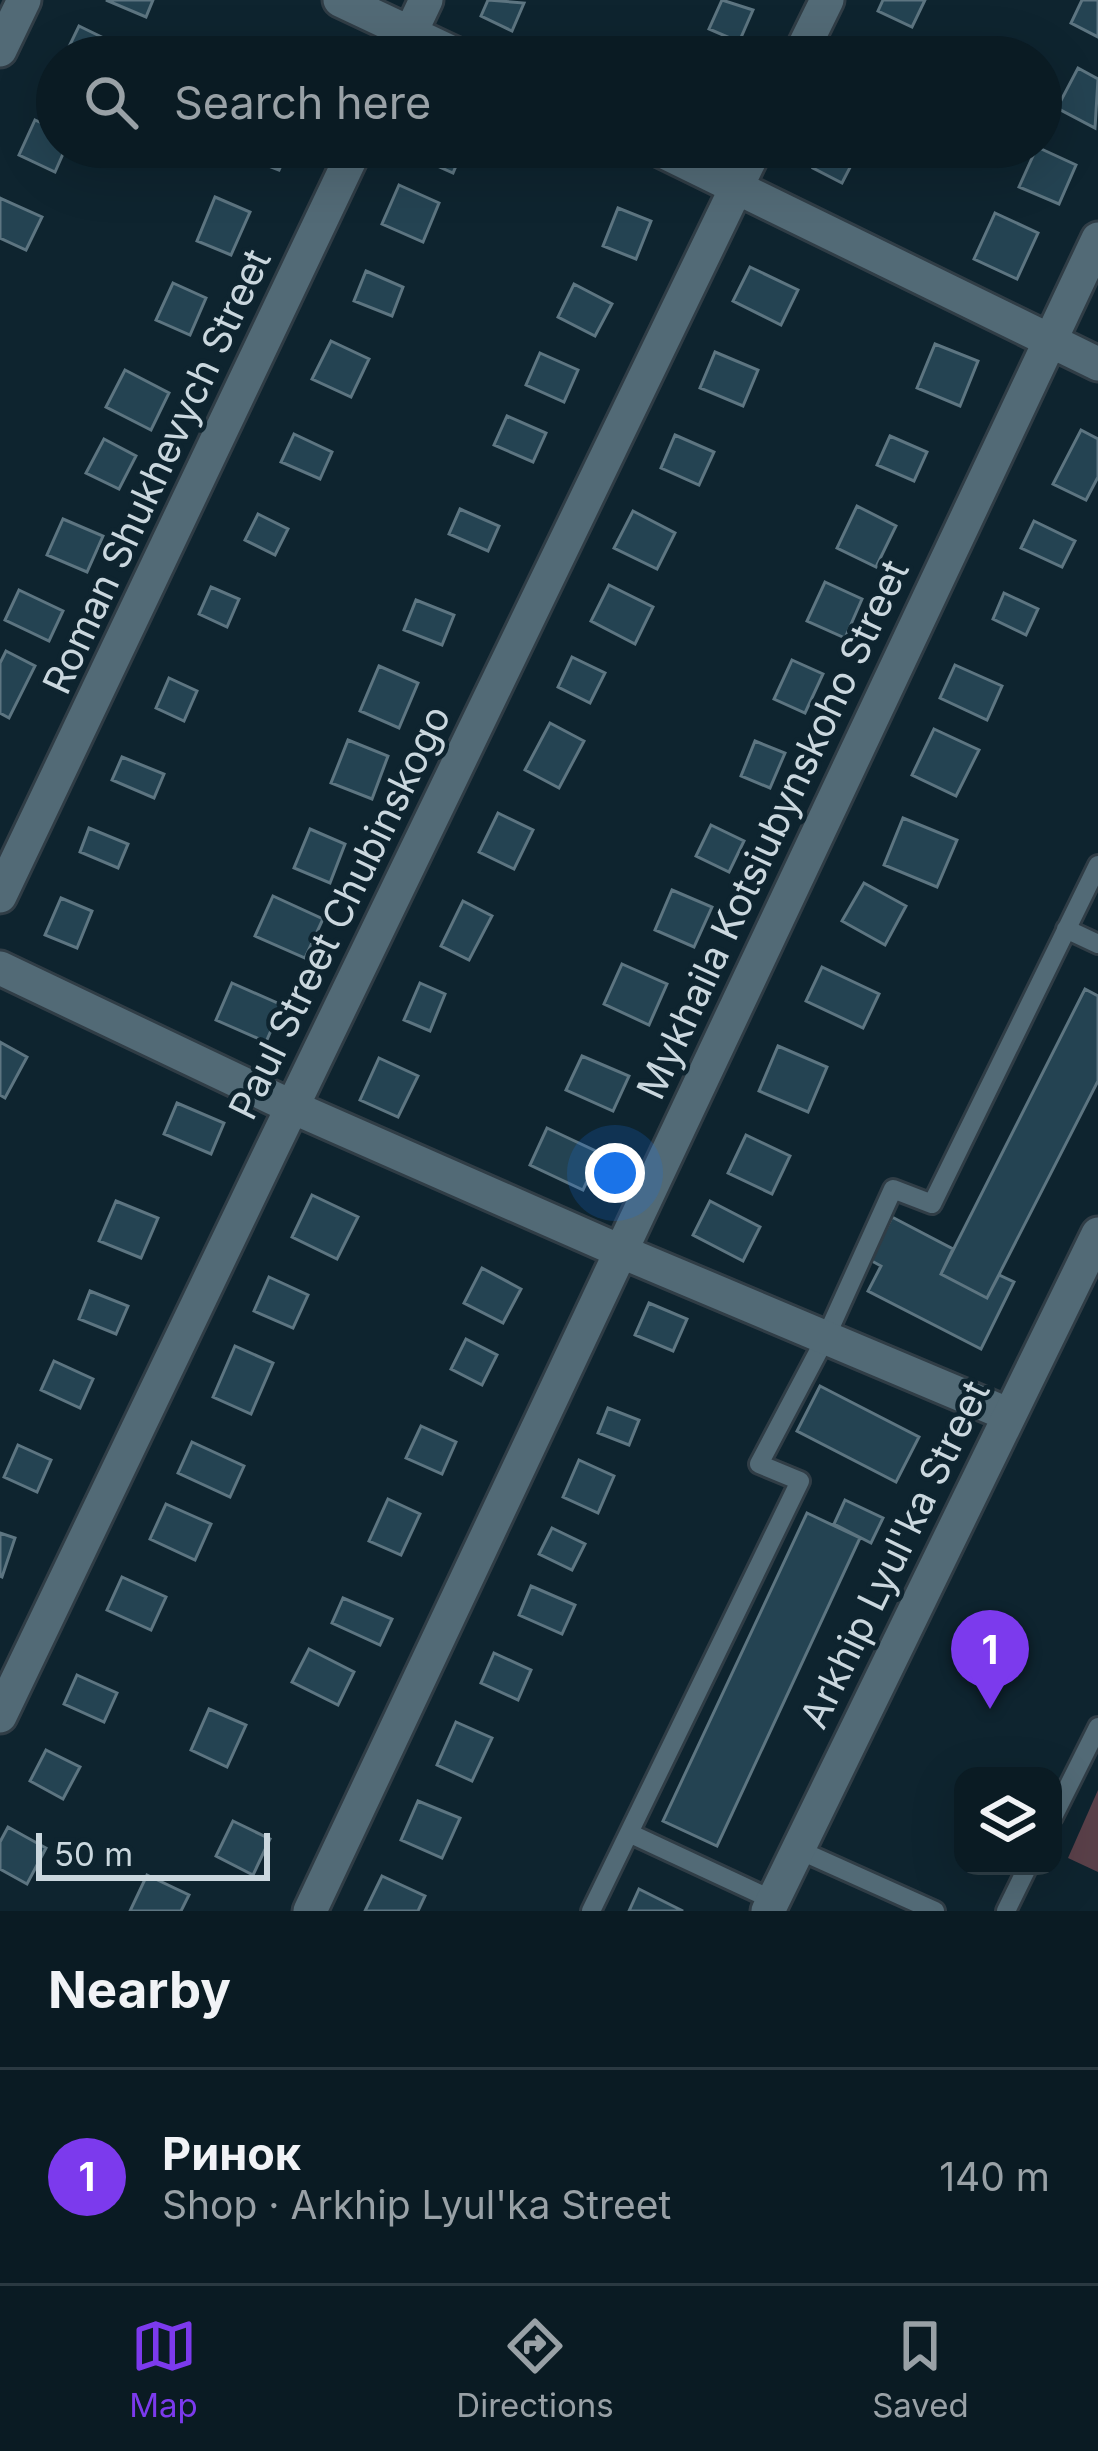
<!DOCTYPE html>
<meta charset="utf-8">
<style>
:root{--surface:#0a1b23;--page:#13242b;--text:#f1f3f6;--muted:#99a1a6;--line:#2a3941;--accent:#7c3aed}
body{margin:0;font-family:Inter,sans-serif;background:var(--page);color:var(--text)}
.controls{position:absolute;right:36px;bottom:36px;display:grid;overflow:hidden;border-radius:24px;box-shadow:0 12px 48px #0002}
.controls button{width:108px;height:108px;display:grid;place-items:center;padding:0;border:0;border-bottom:3px solid var(--line);background:var(--surface);color:var(--text);font:60px sans-serif}
.scale{position:absolute;left:36px;bottom:30px;width:234px;box-sizing:border-box;padding-left:12px;border:6px solid #cad7de;border-top:0;font-size:33px;line-height:42px;white-space:nowrap;color:#cad7de;-webkit-text-stroke:9px #0e242f;paint-order:stroke}
.you{position:absolute;left:615px;top:1173px;width:42px;height:42px;margin:-30px;border:9px solid #fff;border-radius:50%;background:#1a73e8;box-shadow:0 0 0 18px #1a73e833}
.badge{display:grid;place-items:center;width:78px;height:78px;border-radius:50%;background:var(--accent);color:#fff;font-size:39px;font-weight:700}
.pin{position:absolute;translate:-50% -99px;filter:drop-shadow(0 3px 6px #0008)}
.pin::after{content:'';position:absolute;top:63px;width:42px;height:36px;background:inherit;clip-path:polygon(0 0,100% 0,50% 100%)}
.list{margin:0;padding:0;list-style:none}
h2{display:flex;justify-content:space-between;align-items:center;height:156px;margin:0;padding:0 48px;font-size:51px}
h2 small{font-size:39px;font-weight:400;color:var(--muted)}
.list li{display:grid;grid-template-columns:78px 1fr auto;gap:36px;align-items:center;box-sizing:border-box;height:216px;padding:0 48px;border-top:3px solid var(--line)}
.list b{display:block;font-size:45px;white-space:nowrap}
.list p{margin:0;font-size:39px;white-space:nowrap;color:var(--muted)}
.list em{font-size:39px;font-style:normal;color:var(--muted)}
.icon{flex:none;width:66px;height:66px;fill:none;stroke:currentColor;stroke-width:2;stroke-linecap:round;stroke-linejoin:round}
.map{position:relative;flex:none;width:1098px;height:1911px;overflow:hidden}
.search{position:absolute;background:var(--surface);box-shadow:0 12px 48px #0002;left:36px;right:36px;top:36px;height:132px;display:flex;align-items:center;gap:30px;box-sizing:border-box;padding:0 42px;border-radius:66px;color:var(--muted);font-size:45px}
.sheet{height:372px;background:var(--surface)}
nav{display:flex;justify-content:space-around;align-items:center;box-sizing:border-box;height:168px;border-top:3px solid var(--line);background:var(--surface);font-size:33px;color:var(--muted)}
nav a{display:grid;justify-items:center;gap:6px}
nav .on{color:var(--accent)}
.map>svg:first-child{display:block}
</style>
<div class="map">
<svg width="1098" height="1911" viewBox="0 0 1098 1911">
<rect width="100%" height="100%" fill="#0e242f"/>
<path fill="#5a4049" d="M 1098,1790 L 1098,1872 L 1068,1858 Z"/>
<path fill="#244352" stroke="#5d7581" stroke-width="3" d="M 106,0 L 153,0 L 146,17 Z
M 488,0 L 524,3 L 512,31 L 481,16 Z
M 722,0 L 753,10 L 739,42 L 709,29 Z
M 883,0 L 925,0 L 912,27 L 878,11 Z
M 1082,0 L 1098,0 L 1098,37 L 1071,23 Z
M 79,26 L 120,46 L 115,57 L 64,57 Z
M 865,44 L 896,57 L 859,57 Z
M 285,45 L 313,57 L 280,57 Z
M 1078,68 L 1098,79 L 1095,128 L 1057,108 Z
M 35,120 L 57,130 L 57,147 L 66,147 L 55,172 L 19,155 Z
M 253,147 L 289,147 L 279,170 L 248,158 Z
M 419,147 L 464,147 L 453,173 L 415,156 Z
M 824,147 L 848,147 L 858,152 L 842,183 L 813,168 Z
M 1037,147 L 1076,165 L 1059,204 L 1019,187 Z
M 399,185 L 439,203 L 423,242 L 382,224 Z
M 215,197 L 250,212 L 231,255 L 197,241 Z
M 0,198 L 42,217 L 26,250 L 0,238 Z
M 618,208 L 651,221 L 636,259 L 603,246 Z
M 995,213 L 1038,233 L 1017,279 L 974,259 Z
M 750,267 L 798,290 L 781,325 L 733,301 Z
M 366,271 L 403,287 L 392,316 L 354,301 Z
M 173,283 L 206,298 L 190,335 L 156,320 Z
M 574,284 L 612,304 L 595,336 L 558,317 Z
M 331,341 L 369,359 L 351,397 L 312,379 Z
M 935,344 L 978,361 L 960,406 L 917,388 Z
M 715,352 L 758,370 L 743,406 L 700,388 Z
M 540,353 L 578,370 L 564,402 L 526,385 Z
M 125,370 L 169,393 L 151,430 L 106,407 Z
M 507,416 L 546,433 L 533,462 L 494,445 Z
M 1081,430 L 1098,439 L 1098,477 L 1086,500 L 1053,484 Z
M 294,434 L 332,452 L 320,479 L 281,462 Z
M 675,435 L 714,452 L 699,485 L 661,468 Z
M 890,436 L 927,452 L 914,481 L 877,465 Z
M 104,439 L 136,456 L 119,489 L 86,473 Z
M 857,506 L 896,526 L 876,567 L 837,548 Z
M 460,509 L 499,526 L 488,551 L 449,534 Z
M 633,511 L 675,533 L 657,569 L 614,548 Z
M 258,514 L 288,529 L 275,555 L 245,540 Z
M 63,519 L 103,536 L 87,572 L 47,555 Z
M 1034,521 L 1075,541 L 1062,567 L 1021,548 Z
M 825,582 L 862,599 L 845,638 L 807,621 Z
M 609,585 L 653,607 L 635,644 L 591,621 Z
M 211,587 L 239,599 L 227,627 L 199,614 Z
M 19,590 L 63,611 L 49,641 L 5,620 Z
M 1004,593 L 1038,609 L 1026,635 L 993,619 Z
M 416,600 L 454,615 L 442,645 L 404,630 Z
M 6,651 L 35,666 L 9,718 L 0,713 L 0,663 Z
M 572,657 L 605,673 L 590,703 L 558,687 Z
M 792,660 L 823,674 L 805,713 L 774,699 Z
M 955,665 L 1002,686 L 987,720 L 940,698 Z
M 379,666 L 418,683 L 399,728 L 360,711 Z
M 169,678 L 197,691 L 184,721 L 156,708 Z
M 550,723 L 584,741 L 559,788 L 525,770 Z
M 934,729 L 979,750 L 956,796 L 912,775 Z
M 348,740 L 388,756 L 372,799 L 331,783 Z
M 755,741 L 785,753 L 770,788 L 741,776 Z
M 122,757 L 164,774 L 154,798 L 112,780 Z
M 498,813 L 533,830 L 514,869 L 479,852 Z
M 903,818 L 957,840 L 937,887 L 884,865 Z
M 711,825 L 744,841 L 729,872 L 696,856 Z
M 89,828 L 128,844 L 118,868 L 80,852 Z
M 310,829 L 345,844 L 330,883 L 294,868 Z
M 864,883 L 906,906 L 885,945 L 842,921 Z
M 672,890 L 712,907 L 694,947 L 655,930 Z
M 273,896 L 323,919 L 305,958 L 255,936 Z
M 61,898 L 92,911 L 77,948 L 45,935 Z
M 463,901 L 492,916 L 469,960 L 441,946 Z
M 622,964 L 667,984 L 649,1025 L 604,1004 Z
M 822,967 L 879,994 L 863,1028 L 806,1001 Z
M 232,983 L 282,1005 L 266,1042 L 216,1020 Z
M 420,983 L 445,994 L 430,1031 L 404,1020 Z
M 1085,989 L 1098,996 L 1098,1081 L 987,1298 L 941,1274 Z
M 0,1042 L 27,1057 L 5,1098 L 0,1095 Z
M 778,1046 L 827,1067 L 808,1112 L 759,1091 Z
M 582,1056 L 629,1076 L 613,1111 L 566,1090 Z
M 379,1058 L 418,1076 L 398,1117 L 360,1100 Z
M 177,1103 L 224,1123 L 211,1154 L 164,1134 Z
M 547,1128 L 600,1153 L 583,1190 L 530,1165 Z
M 746,1135 L 790,1156 L 772,1194 L 728,1173 Z
M 312,1195 L 358,1217 L 337,1259 L 292,1237 Z
M 116,1201 L 158,1218 L 141,1258 L 99,1241 Z
M 710,1201 L 760,1227 L 743,1261 L 693,1235 Z
M 892,1217 L 953,1249 L 941,1274 L 987,1298 L 999,1275 L 1014,1282 L 981,1349 L 868,1291 L 881,1266 L 870,1260 Z
M 482,1268 L 521,1289 L 503,1323 L 464,1303 Z
M 269,1277 L 308,1295 L 293,1328 L 254,1311 Z
M 90,1291 L 128,1306 L 116,1334 L 79,1319 Z
M 649,1303 L 687,1319 L 673,1351 L 635,1335 Z
M 466,1339 L 497,1355 L 482,1385 L 451,1369 Z
M 235,1346 L 273,1363 L 251,1414 L 213,1397 Z
M 54,1361 L 93,1379 L 80,1408 L 41,1390 Z
M 820,1386 L 919,1437 L 896,1482 L 797,1431 Z
M 608,1408 L 639,1420 L 629,1445 L 598,1433 Z
M 421,1426 L 456,1442 L 442,1474 L 406,1458 Z
M 192,1442 L 244,1466 L 230,1497 L 178,1473 Z
M 18,1445 L 51,1460 L 37,1492 L 4,1477 Z
M 579,1460 L 614,1476 L 598,1513 L 563,1497 Z
M 388,1499 L 420,1514 L 401,1555 L 369,1541 Z
M 845,1500 L 883,1518 L 871,1543 L 834,1524 Z
M 166,1504 L 211,1524 L 195,1560 L 150,1539 Z
M 807,1513 L 860,1538 L 717,1846 L 663,1821 Z
M 552,1528 L 585,1544 L 572,1570 L 539,1554 Z
M 0,1533 L 15,1538 L 2,1577 L 0,1576 Z
M 122,1577 L 166,1597 L 151,1630 L 107,1610 Z
M 531,1586 L 575,1605 L 562,1634 L 519,1615 Z
M 343,1598 L 392,1619 L 380,1645 L 332,1623 Z
M 309,1649 L 354,1672 L 338,1705 L 292,1682 Z
M 494,1653 L 531,1670 L 518,1700 L 481,1683 Z
M 77,1675 L 117,1693 L 104,1722 L 64,1704 Z
M 209,1709 L 246,1725 L 227,1767 L 191,1750 Z
M 456,1722 L 492,1738 L 472,1781 L 437,1765 Z
M 46,1750 L 80,1767 L 63,1799 L 30,1781 Z
M 418,1801 L 460,1818 L 442,1858 L 401,1840 Z
M 233,1821 L 270,1839 L 253,1875 L 216,1856 Z
M 8,1827 L 46,1848 L 27,1884 L 0,1869 L 0,1842 Z
M 147,1875 L 189,1895 L 181,1911 L 130,1911 Z
M 382,1876 L 425,1896 L 418,1911 L 365,1911 Z
M 639,1889 L 683,1911 L 629,1911 Z"/>
<g fill="none" stroke-linecap="round" stroke-linejoin="round">
<g stroke="#303d46" stroke-width="24">
<path id="service" d="M 1066,929 L 1098,944
M 1053,1817 L 1098,1727
M 629,1833 L 773,1900
M 799,1850 L 935,1911
M 591,1911 L 800,1481 L 759,1464 L 826,1337 L 893,1189 L 932,1204 L 1098,865
M 1006,1911 L 1028,1866"/>
</g>
<g stroke="#303d46" stroke-width="39">
<path id="minor" d="M 340,0 L 461,57
M 0,50 L 24,0
M 399,57 L 426,0
M 799,57 L 827,0
M 654,147 L 1098,364
M 0,896 L 356,147
M 0,968 L 290,1106 L 620,1251 L 1007,1414
M 0,1716 C 250,1192 503,670 756,147
M 310,1911 L 1098,239"/>
</g>
<g stroke="#303d46" stroke-width="39">
<path id="tertiary" d="M 768,1911 L 1098,1234"/>
</g>
<use href="#service" stroke="#526a76" stroke-width="18"/>
<use href="#minor" stroke="#526a76" stroke-width="33"/>
<use href="#tertiary" stroke="#526a76" stroke-width="33"/>
</g>
<g text-anchor="middle" dominant-baseline="central" stroke-width="9" stroke-linejoin="round" paint-order="stroke">
<g font-size="39" fill="#cad7de" stroke="#0e242f">
<text transform="translate(156 471) rotate(-65)">Roman Shukhevych Street</text>
<text transform="translate(772 829) rotate(-65)">Mykhaila Kotsiubynskoho Street</text>
<text transform="translate(339 912) rotate(-64)">Paul Street Chubinskogo</text>
<text transform="translate(894 1554) rotate(-64)">Arkhip Lyul'ka Street</text>
</g>
</g>
</svg>
<div class="controls">
<button><svg class="icon" aria-label="layers" viewBox="0 0 24 24"><path d="M12 4l9 5-9 5-9-5zM3 14l9 5 9-5"/></svg></button>
</div>
<div class="scale">50 m</div>
<div class="you"></div>
<div class="pin badge" style="left:990px;top:1709px">1</div>
<div class="search"><svg class="icon" aria-label="search" viewBox="0 0 24 24"><circle cx="10" cy="10" r="6"/><path d="M15 15l6 6"/></svg>Search here</div>
</div>
<section class="sheet">
<h2>Nearby<small></small></h2>
<ul class="list">
<li><span class="badge">1</span><div><b>Ринок</b><p>Shop · Arkhip Lyul'ka Street</p></div><em>140 m</em></li>
</ul>
</section>
<nav>
<a class="on"><svg class="icon" aria-label="map" viewBox="0 0 24 24"><path d="M3 6l6-2 6 2 6-2v14l-6 2-6-2-6 2zM9 4v14M15 6v14"/></svg>Map</a>
<a><svg class="icon" aria-label="directions" viewBox="0 0 24 24"><path d="M12 3l9 9-9 9-9-9zM9 14v-3h6M13 9l2 2-2 2"/></svg>Directions</a>
<a><svg class="icon" aria-label="saved" viewBox="0 0 24 24"><path d="M7 4h10v16l-5-4-5 4z"/></svg>Saved</a>
</nav>
